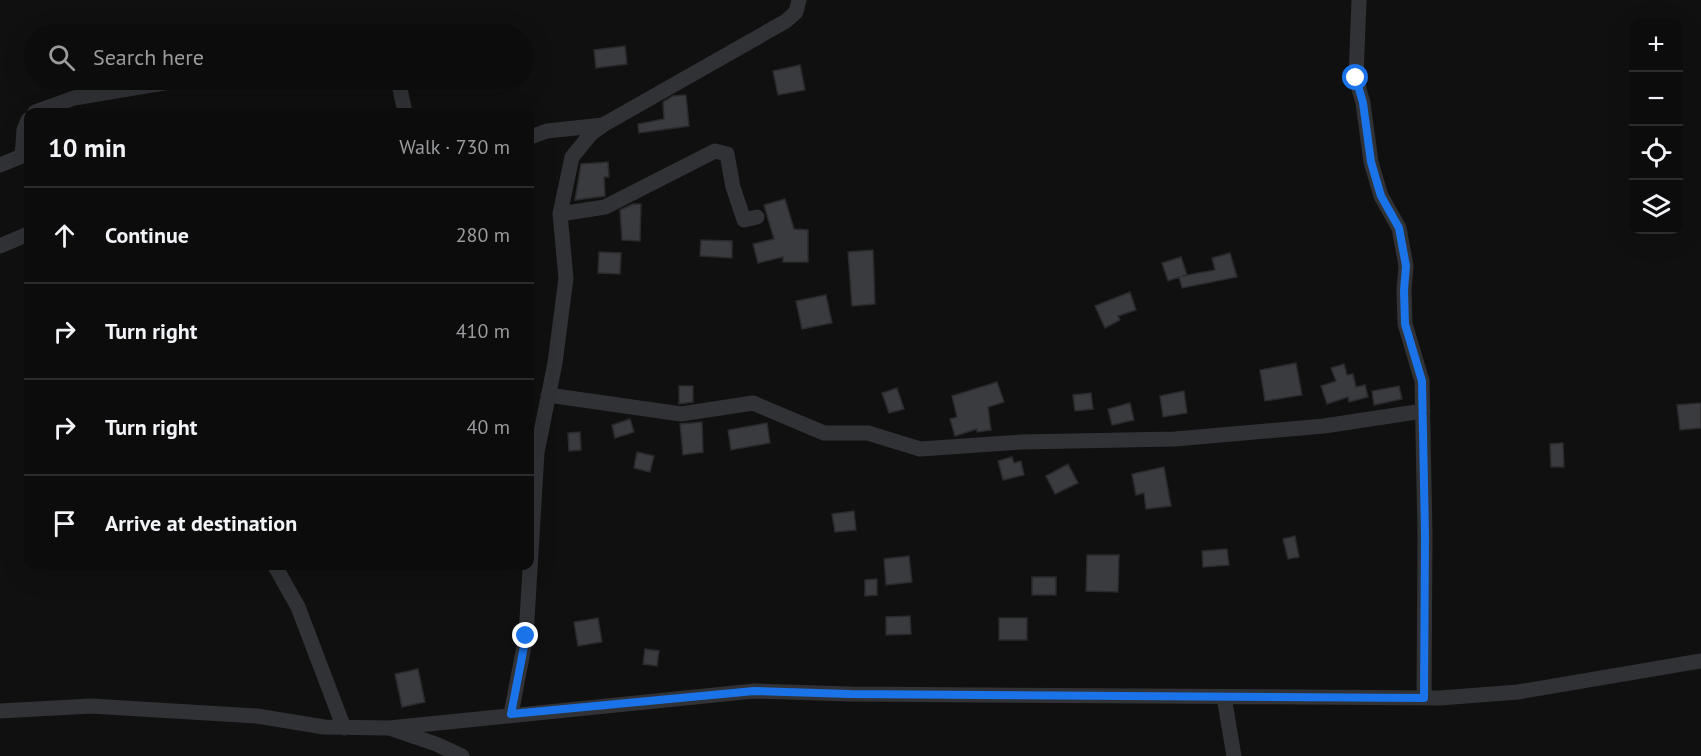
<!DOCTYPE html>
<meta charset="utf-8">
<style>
:root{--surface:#0c0c0d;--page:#151516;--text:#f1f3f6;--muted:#9a9b9d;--line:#2c2c2e}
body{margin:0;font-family:"PT Sans",sans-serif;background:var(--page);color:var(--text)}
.controls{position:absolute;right:18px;top:18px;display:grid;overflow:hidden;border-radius:12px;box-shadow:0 6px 24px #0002}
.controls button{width:54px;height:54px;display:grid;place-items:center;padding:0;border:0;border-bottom:2px solid var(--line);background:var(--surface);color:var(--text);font:30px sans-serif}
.stop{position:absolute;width:18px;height:18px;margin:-14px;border:4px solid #1a73e8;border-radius:50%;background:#fff}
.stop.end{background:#1a73e8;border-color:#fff;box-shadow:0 2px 6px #0008}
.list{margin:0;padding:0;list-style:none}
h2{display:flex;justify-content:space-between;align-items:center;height:78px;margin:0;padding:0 24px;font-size:26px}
h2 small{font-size:20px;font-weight:400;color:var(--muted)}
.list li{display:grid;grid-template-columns:39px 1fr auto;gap:18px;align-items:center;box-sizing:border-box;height:96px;padding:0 24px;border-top:2px solid var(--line)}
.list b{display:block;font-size:22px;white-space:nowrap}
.list em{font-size:20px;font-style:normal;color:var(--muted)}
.icon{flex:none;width:33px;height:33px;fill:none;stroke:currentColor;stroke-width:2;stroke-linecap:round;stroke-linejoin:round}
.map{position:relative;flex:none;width:1701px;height:756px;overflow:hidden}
.search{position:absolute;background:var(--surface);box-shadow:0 6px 24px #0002;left:24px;top:24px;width:510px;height:66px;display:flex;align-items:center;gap:15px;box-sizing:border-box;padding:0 21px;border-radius:33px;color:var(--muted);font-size:22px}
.panel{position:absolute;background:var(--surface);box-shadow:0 6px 24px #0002;left:24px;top:108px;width:510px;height:462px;border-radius:12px}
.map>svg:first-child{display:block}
</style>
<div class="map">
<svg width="1701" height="756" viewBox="0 0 1701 756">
<rect width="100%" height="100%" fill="#101011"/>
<path fill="#3a3b3f" stroke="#2a2a2d" stroke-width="1.5" d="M 625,46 L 627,64 L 596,68 L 594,50 Z
M 800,65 L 805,90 L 778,95 L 773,71 Z
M 686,95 L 689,126 L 639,133 L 638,124 L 664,119 L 663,102 L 673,96 Z
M 608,162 L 609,177 L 604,177 L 605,196 L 575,200 L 581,164 Z
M 785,199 L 794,229 L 808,230 L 808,262 L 783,262 L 783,257 L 758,263 L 753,244 L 774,239 L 764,205 Z
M 633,204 L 641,204 L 640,241 L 622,240 L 620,210 Z
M 701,240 L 732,241 L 732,258 L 700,256 Z
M 873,250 L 875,304 L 852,306 L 848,252 Z
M 599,252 L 621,253 L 620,274 L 598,273 Z
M 1230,253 L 1237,277 L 1182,288 L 1179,277 L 1168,281 L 1162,263 L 1181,257 L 1187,275 L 1182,276 L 1215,270 L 1212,258 Z
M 1130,292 L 1136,310 L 1118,316 L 1120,320 L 1105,328 L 1095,306 Z
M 826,295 L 832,323 L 802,329 L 796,301 Z
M 1296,363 L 1302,395 L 1265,401 L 1260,370 Z
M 1344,364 L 1347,375 L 1353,374 L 1356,387 L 1365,385 L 1368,397 L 1349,402 L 1348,397 L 1327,404 L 1321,386 L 1336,381 L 1331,368 Z
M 997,382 L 1004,402 L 988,407 L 991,430 L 977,432 L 977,429 L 955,436 L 950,419 L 957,417 L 952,396 Z
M 679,386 L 693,386 L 693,402 L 679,404 Z
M 1399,386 L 1402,399 L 1374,405 L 1372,391 Z
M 897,388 L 904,409 L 889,413 L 882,393 Z
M 1184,391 L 1187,413 L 1163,417 L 1160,396 Z
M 1091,393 L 1093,409 L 1075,411 L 1073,395 Z
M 1130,403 L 1134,420 L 1112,425 L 1108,409 Z
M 1701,403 L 1701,428 L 1680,430 L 1677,405 Z
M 630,419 L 634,432 L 615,438 L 612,425 Z
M 702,422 L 703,452 L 683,455 L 680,424 Z
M 767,423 L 770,443 L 731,450 L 728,430 Z
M 580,432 L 581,450 L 569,451 L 568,433 Z
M 1563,443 L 1564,467 L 1551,467 L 1550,444 Z
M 637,452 L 654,456 L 650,472 L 634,468 Z
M 1012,457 L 1014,463 L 1021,461 L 1024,475 L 1003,480 L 998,461 Z
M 1068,464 L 1078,483 L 1055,494 L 1046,476 Z
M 1164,467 L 1171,506 L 1146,509 L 1144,493 L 1136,495 L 1132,474 Z
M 854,511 L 856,530 L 835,532 L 832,514 Z
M 1295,536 L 1299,557 L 1288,559 L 1283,539 Z
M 1227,549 L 1229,565 L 1203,567 L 1202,551 Z
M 1087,555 L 1119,555 L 1118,592 L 1086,591 Z
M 909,556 L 912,582 L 886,585 L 884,559 Z
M 1032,577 L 1056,577 L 1056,595 L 1032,595 Z
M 877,579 L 877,595 L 865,596 L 865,580 Z
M 910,616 L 911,634 L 886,635 L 886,617 Z
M 598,618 L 602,642 L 578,646 L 574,622 Z
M 999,618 L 1027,618 L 1027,640 L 999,640 Z
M 645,649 L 659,651 L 657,666 L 643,664 Z
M 418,669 L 425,702 L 402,707 L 395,674 Z"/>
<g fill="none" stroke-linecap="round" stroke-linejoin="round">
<path stroke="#313236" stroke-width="15" d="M 1359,0 L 1356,78 L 1363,103 L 1371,162 L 1381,196 L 1399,228 L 1406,266 L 1404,290 L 1405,324 L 1422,381 L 1425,535 L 1424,698
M 398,80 L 405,112
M 35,112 L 74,98 L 182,80
M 530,137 L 547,131 L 603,125
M 0,165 L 22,156 L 24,130 L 28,120
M 560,214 L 605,207 L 715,151 L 727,154 L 733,187 L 744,220 L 757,217
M 0,246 L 28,234
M 548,395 L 681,414 L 753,403 L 824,433 L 868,433 L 920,449 L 1021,442 L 1175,439 L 1324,426 L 1423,411
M 275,566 L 298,607 L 344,728
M 1224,697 L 1234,756
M 0,711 L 91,706 L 257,716 L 324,727 L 389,728 L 754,691 L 850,694 L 1440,698 L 1518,692 L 1701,661
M 511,714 L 526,636 L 537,452 L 555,363 L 566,278 L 560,214 L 572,157 L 591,134 L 603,125 L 786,21 L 796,12 L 799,0
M 392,729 L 436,744 L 462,756"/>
</g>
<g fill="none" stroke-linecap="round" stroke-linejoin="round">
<path stroke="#1a73e8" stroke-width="8" d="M 526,636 L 511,714 L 754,691 L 850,694 L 1424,698 L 1425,535 L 1422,381 L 1405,324 L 1404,290 L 1406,266 L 1399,228 L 1381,196 L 1371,162 L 1363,103 L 1356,78"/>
</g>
</svg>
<div class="controls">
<button>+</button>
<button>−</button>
<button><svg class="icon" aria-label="locate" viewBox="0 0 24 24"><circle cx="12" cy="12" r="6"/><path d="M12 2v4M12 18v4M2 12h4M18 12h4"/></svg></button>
<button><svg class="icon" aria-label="layers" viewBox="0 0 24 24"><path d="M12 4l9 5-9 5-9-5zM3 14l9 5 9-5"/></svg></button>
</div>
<div class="stop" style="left:1356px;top:78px"></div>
<div class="stop end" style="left:526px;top:636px"></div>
<div class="search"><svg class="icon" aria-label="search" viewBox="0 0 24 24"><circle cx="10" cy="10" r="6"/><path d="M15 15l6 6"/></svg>Search here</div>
<section class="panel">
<h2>10 min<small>Walk · 730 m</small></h2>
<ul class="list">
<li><svg class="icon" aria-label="ahead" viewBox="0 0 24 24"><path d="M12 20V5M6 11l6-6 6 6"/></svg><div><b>Continue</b></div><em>280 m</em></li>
<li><svg class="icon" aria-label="right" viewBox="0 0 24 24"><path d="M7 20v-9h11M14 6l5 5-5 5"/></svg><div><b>Turn right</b></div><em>410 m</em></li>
<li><svg class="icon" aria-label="right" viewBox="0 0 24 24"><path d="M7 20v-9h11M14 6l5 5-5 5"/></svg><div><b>Turn right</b></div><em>40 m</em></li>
<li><svg class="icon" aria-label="arrive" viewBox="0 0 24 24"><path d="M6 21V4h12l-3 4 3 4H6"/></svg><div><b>Arrive at destination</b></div></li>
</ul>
</section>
</div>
